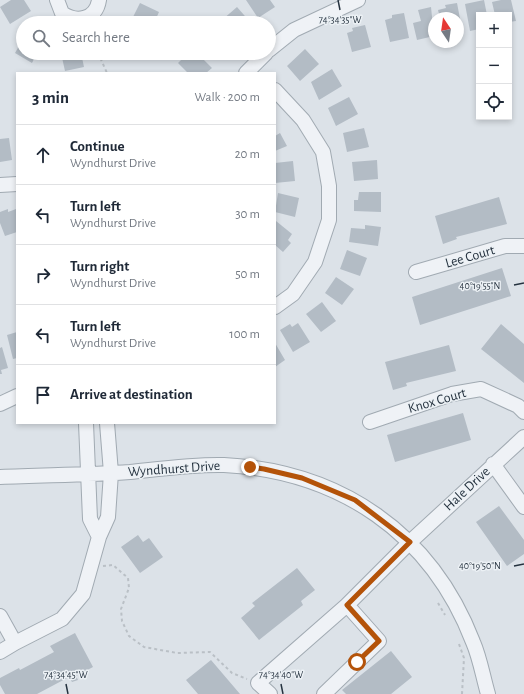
<!DOCTYPE html>
<meta charset="utf-8">
<style>
:root{--surface:#fff;--page:#f6f6f7;--text:#1f2937;--muted:#747a83;--line:#e0e1e3}
body{margin:0;font-family:"Alegreya Sans",sans-serif;background:var(--page);color:var(--text)}
.controls{position:absolute;right:12px;top:12px;display:grid;overflow:hidden;border-radius:0px;box-shadow:0 2px 6px #0003}
.controls button{width:36px;height:36px;display:grid;place-items:center;padding:0;border:0;border-bottom:1px solid var(--line);background:var(--surface);color:var(--text);font:20px sans-serif}
.compass{position:absolute;left:428px;top:12px;width:36px;height:36px;border-radius:50%;background:var(--surface);box-shadow:0 2px 6px #0003;rotate:347deg}
.stop{position:absolute;width:12px;height:12px;margin:-9px;border:3px solid #b45309;border-radius:50%;background:#fff}
.stop.end{background:#b45309;border-color:#fff;box-shadow:0 1px 4px #0008}
.list{margin:0;padding:0;list-style:none}
h2{display:flex;justify-content:space-between;align-items:center;height:52px;margin:0;padding:0 16px;font-size:17px}
h2 small{font-size:13px;font-weight:400;color:var(--muted)}
.list li{display:grid;grid-template-columns:26px 1fr auto;gap:12px;align-items:center;box-sizing:border-box;height:60px;padding:0 16px;border-top:1px solid var(--line)}
.list b{display:block;font-size:15px;white-space:nowrap}
.list p{margin:0;font-size:13px;white-space:nowrap;color:var(--muted)}
.list em{font-size:13px;font-style:normal;color:var(--muted)}
.icon{flex:none;width:22px;height:22px;fill:none;stroke:currentColor;stroke-width:2;stroke-linecap:round;stroke-linejoin:round}
.map{position:relative;flex:none;width:524px;height:694px;overflow:hidden}
.search{position:absolute;background:var(--surface);box-shadow:0 2px 6px #0003;left:16px;top:16px;width:260px;height:44px;display:flex;align-items:center;gap:10px;box-sizing:border-box;padding:0 14px;border-radius:22px;color:var(--muted);font-size:15px}
.panel{position:absolute;background:var(--surface);box-shadow:0 2px 6px #0003;left:16px;top:72px;width:260px;height:352px;border-radius:0px}
.map>svg:first-child{display:block}
</style>
<div class="map">
<svg width="524" height="694" viewBox="0 0 524 694">
<rect width="100%" height="100%" fill="#dce2e8"/>
<path fill="#b3bcc5" d="M 11,0 L 24,0 L 31,11 L 10,24 L 0,7 Z
M 246,0 L 270,0 L 275,7 L 258,18 Z
M 484,0 L 487,15 L 479,15 L 479,29 L 470,31 L 465,4 Z
M 501,0 L 511,0 L 516,21 L 509,22 L 509,15 L 495,15 L 492,2 Z
M 140,3 L 159,12 L 154,23 L 135,23 L 131,21 Z
M 457,3 L 462,29 L 458,29 L 458,18 L 440,18 L 438,10 L 446,8 L 445,5 Z
M 237,7 L 251,23 L 225,23 L 222,20 Z
M 431,7 L 434,36 L 417,40 L 413,23 L 421,21 L 418,10 Z
M 404,13 L 409,38 L 390,42 L 385,20 L 392,18 L 392,15 Z
M 365,25 L 371,47 L 352,52 L 347,33 L 353,31 L 352,28 Z
M 23,39 L 23,53 L 37,53 L 32,63 L 15,53 Z
M 305,49 L 319,64 L 300,81 L 287,66 Z
M 61,53 L 81,53 L 84,67 L 65,71 Z
M 120,53 L 133,53 L 126,60 Z
M 188,53 L 197,53 L 212,68 L 206,73 L 188,73 L 178,63 Z
M 332,69 L 342,86 L 319,100 L 311,82 Z
M 349,97 L 358,114 L 336,126 L 328,108 Z
M 364,128 L 369,147 L 347,152 L 343,133 Z
M 280,133 L 287,146 L 275,151 L 275,136 Z
M 9,138 L 12,160 L 0,162 L 0,139 Z
M 377,160 L 378,179 L 354,181 L 352,162 Z
M 293,161 L 295,181 L 275,183 L 275,163 Z
M 359,192 L 381,192 L 381,212 L 354,211 L 354,200 L 358,200 Z
M 278,193 L 299,198 L 295,217 L 275,212 Z
M 499,197 L 507,224 L 456,237 L 457,239 L 443,244 L 435,216 Z
M 8,209 L 8,212 L 16,209 L 17,232 L 5,236 L 0,223 L 0,212 Z
M 276,221 L 292,234 L 288,240 L 291,243 L 283,252 L 275,245 Z
M 365,225 L 381,227 L 378,246 L 349,242 L 351,228 L 365,229 Z
M 347,250 L 367,258 L 360,276 L 340,269 Z
M 502,268 L 511,296 L 420,325 L 412,297 Z
M 336,277 L 354,289 L 342,305 L 325,293 Z
M 322,302 L 336,321 L 321,332 L 306,314 Z
M 298,323 L 310,342 L 293,352 L 280,330 L 290,324 L 292,327 Z
M 501,324 L 524,344 L 524,383 L 481,349 Z
M 17,332 L 17,358 L 13,359 L 7,335 Z
M 275,343 L 285,360 L 275,367 Z
M 449,345 L 456,371 L 406,383 L 407,386 L 393,390 L 385,362 Z
M 2,347 L 8,368 L 1,370 L 2,374 L 0,374 L 0,348 Z
M 463,413 L 471,440 L 395,462 L 387,435 Z
M 499,506 L 524,540 L 524,554 L 507,566 L 476,522 Z
M 138,535 L 143,542 L 149,538 L 163,557 L 140,573 L 121,547 Z
M 297,568 L 315,590 L 301,601 L 303,605 L 259,640 L 241,618 L 255,606 L 252,603 Z
M 75,633 L 93,667 L 76,676 L 78,680 L 72,682 L 69,677 L 37,694 L 5,694 L 0,685 L 0,678 L 19,668 L 20,670 L 54,652 L 50,646 Z
M 391,651 L 412,677 L 391,694 L 346,694 L 342,690 Z
M 211,660 L 240,694 L 198,694 L 186,680 Z"/>
<g fill="none" stroke-linecap="round" stroke-linejoin="round">
<g stroke="#a1aab2" stroke-width="16">
<path id="street" d="M 57,0 L 62,13 C 76,23 96,20 99,0
M 269,50 L 294,30 L 358,0
M 246,73 L 266,53
M 275,90 L 303,120 L 323,152 L 329,186 L 329,220 L 315,262 L 293,294 L 275,307
M 0,185 L 17,184
M 416,272 L 505,246 L 524,246
M 0,404 L 17,396
M 370,422 L 452,394 L 481,389 L 518,406 L 524,412
M 86,423 L 90,519 L 99,537 L 108,517 L 111,473 L 107,423
M 493,464 L 524,507
M 0,477 C 43,475 87,475 130,472 C 159,469 196,464 224,465 C 340,471 431,533 473,642 C 480,658 483,677 488,694
M 347,605 L 410,542 L 524,437
M 0,616 L 15,643 L 0,652
M 15,643 L 62,619 L 83,594 L 99,537
M 270,694 L 258,683 L 347,605 L 379,641 L 324,694"/>
</g>
<path stroke="#bac0c6" stroke-width="2" stroke-dasharray="3 3" stroke-linecap="butt" d="M 98,53 L 107,73
M 103,566 L 113,565 L 128,578 L 129,588 L 121,609 L 122,621 L 129,636 L 144,647 L 177,653 L 210,652 L 232,673 L 247,679
M 438,603 L 445,615
M 459,644 L 464,658 L 462,694"/>
<use href="#street" stroke="#eff2f6" stroke-width="14"/>
</g>
<g fill="none" stroke-linecap="round" stroke-linejoin="round">
<path stroke="#b45309" stroke-width="5" d="M 250,467 L 264,469 L 302,478 L 355,500 L 410,542 L 347,605 L 379,641 L 357,662"/>
</g>
<path fill="none" stroke="#25323f" stroke-width="1.5" d="M 338,0 L 340,10M 514,285 L 524,283M 514,566 L 524,564M 66,684 L 68,694M 281,684 L 283,694"/>
<g text-anchor="middle" dominant-baseline="central" stroke-width="3" stroke-linejoin="round" paint-order="stroke">
<g font-size="14" fill="#25323f" stroke="#ecf1f5">
<text transform="translate(470 257) rotate(-16)">Lee Court</text>
<text transform="translate(437 401) rotate(-16)">Knox Court</text>
<text transform="translate(174 469) rotate(-4)">Wyndhurst Drive</text>
<text transform="translate(467 489) rotate(-43)">Hale Drive</text>
</g>
</g>
<g font-size="10" text-anchor="middle" fill="#25323f" stroke="#ecf1f5" stroke-width="3" stroke-linejoin="round" paint-order="stroke">
<text x="340" y="23">74°34'35"W</text>
<text x="480" y="289">40°19'55"N</text>
<text x="480" y="569">40°19'50"N</text>
<text x="66" y="678">74°34'45"W</text>
<text x="281" y="678">74°34'40"W</text>
</g>
</svg>
<div class="controls">
<button>+</button>
<button>−</button>
<button><svg class="icon" aria-label="locate" viewBox="0 0 24 24"><circle cx="12" cy="12" r="6"/><path d="M12 2v4M12 18v4M2 12h4M18 12h4"/></svg></button>
</div>
<svg class="compass" viewBox="-18 -18 36 36"><path d="M0-13l5 13h-10z" fill="#e53935"/><path d="M0 13l5-13h-10z" fill="#747a83"/></svg>
<div class="stop" style="left:357px;top:662px"></div>
<div class="stop end" style="left:250px;top:467px"></div>
<div class="search"><svg class="icon" aria-label="search" viewBox="0 0 24 24"><circle cx="10" cy="10" r="6"/><path d="M15 15l6 6"/></svg>Search here</div>
<section class="panel">
<h2>3 min<small>Walk · 200 m</small></h2>
<ul class="list">
<li><svg class="icon" aria-label="ahead" viewBox="0 0 24 24"><path d="M12 20V5M6 11l6-6 6 6"/></svg><div><b>Continue</b><p>Wyndhurst Drive</p></div><em>20 m</em></li>
<li><svg class="icon" aria-label="left" viewBox="0 0 24 24"><path d="M17 20v-9H6M10 6l-5 5 5 5"/></svg><div><b>Turn left</b><p>Wyndhurst Drive</p></div><em>30 m</em></li>
<li><svg class="icon" aria-label="right" viewBox="0 0 24 24"><path d="M7 20v-9h11M14 6l5 5-5 5"/></svg><div><b>Turn right</b><p>Wyndhurst Drive</p></div><em>50 m</em></li>
<li><svg class="icon" aria-label="left" viewBox="0 0 24 24"><path d="M17 20v-9H6M10 6l-5 5 5 5"/></svg><div><b>Turn left</b><p>Wyndhurst Drive</p></div><em>100 m</em></li>
<li><svg class="icon" aria-label="arrive" viewBox="0 0 24 24"><path d="M6 21V4h12l-3 4 3 4H6"/></svg><div><b>Arrive at destination</b></div></li>
</ul>
</section>
</div>
